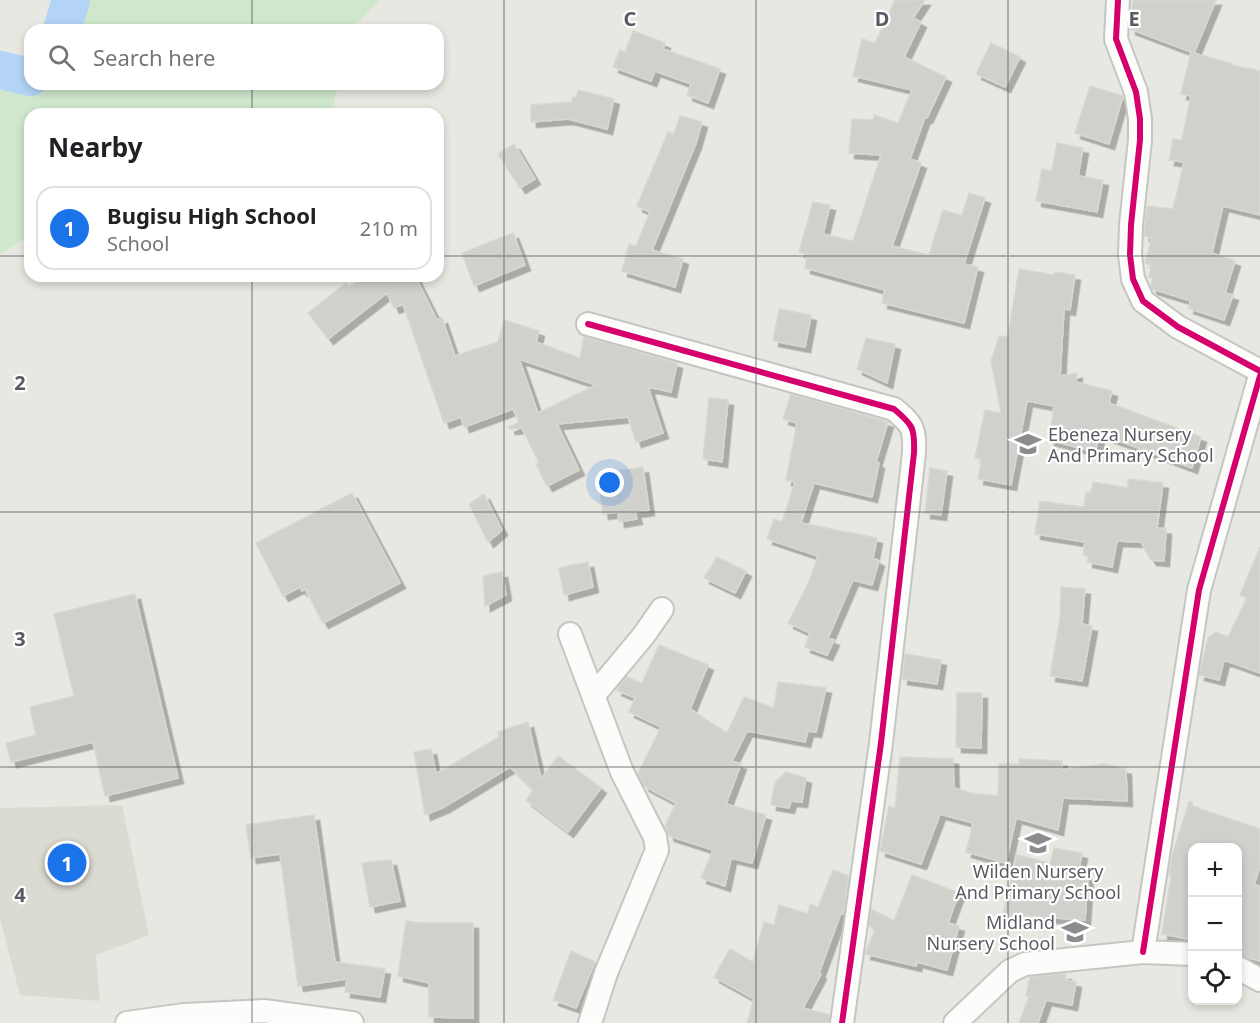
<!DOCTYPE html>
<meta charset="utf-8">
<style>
:root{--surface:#fff;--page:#f6f6f6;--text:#202124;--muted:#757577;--line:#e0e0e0;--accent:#1a73e8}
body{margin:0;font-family:"Noto Sans",sans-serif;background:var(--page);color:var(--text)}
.controls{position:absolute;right:18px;bottom:18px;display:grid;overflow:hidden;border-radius:12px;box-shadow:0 3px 9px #0003}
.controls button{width:54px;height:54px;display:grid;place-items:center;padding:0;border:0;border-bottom:2px solid var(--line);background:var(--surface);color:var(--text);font:30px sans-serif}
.you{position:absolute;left:610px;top:483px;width:21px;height:21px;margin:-15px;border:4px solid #fff;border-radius:50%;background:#1a73e8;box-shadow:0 0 0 9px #1a73e833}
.badge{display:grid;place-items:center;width:39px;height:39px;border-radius:50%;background:var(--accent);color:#fff;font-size:20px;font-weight:700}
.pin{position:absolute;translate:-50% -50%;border:3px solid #fff;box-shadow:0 2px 6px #0006}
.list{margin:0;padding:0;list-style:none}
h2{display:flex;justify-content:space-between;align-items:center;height:78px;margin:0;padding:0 24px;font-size:26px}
h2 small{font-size:20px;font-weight:400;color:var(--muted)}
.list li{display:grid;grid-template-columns:39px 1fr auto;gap:18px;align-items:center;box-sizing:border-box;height:84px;margin:0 12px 12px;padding:0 12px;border:2px solid var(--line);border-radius:18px}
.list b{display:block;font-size:22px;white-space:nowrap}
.list p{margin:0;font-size:20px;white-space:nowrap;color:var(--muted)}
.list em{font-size:20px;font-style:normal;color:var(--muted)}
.icon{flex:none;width:33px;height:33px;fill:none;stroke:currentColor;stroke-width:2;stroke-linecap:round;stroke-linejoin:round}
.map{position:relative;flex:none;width:1260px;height:1023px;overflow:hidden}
.search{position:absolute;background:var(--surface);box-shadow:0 3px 9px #0003;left:24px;top:24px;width:420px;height:66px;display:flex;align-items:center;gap:15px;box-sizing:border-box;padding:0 21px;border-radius:18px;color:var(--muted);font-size:22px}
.panel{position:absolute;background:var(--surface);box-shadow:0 3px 9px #0003;left:24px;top:108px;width:420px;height:174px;border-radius:18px}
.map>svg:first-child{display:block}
</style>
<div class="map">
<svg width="1260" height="1023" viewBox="0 0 1260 1023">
<defs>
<filter id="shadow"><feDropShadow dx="5.5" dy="5.5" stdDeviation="0" flood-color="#0004"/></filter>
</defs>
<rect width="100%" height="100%" fill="#e8e8e2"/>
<path fill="#dcdbd1" d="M 122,805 L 149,935 L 96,955 L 100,1001 L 20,995 L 0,919 L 0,808 Z"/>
<path fill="#cee7cd" d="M 51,0 L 380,0 L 350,30 L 42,30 Z
M 0,50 L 30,61 L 30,84 L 338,84 L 331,114 L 30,114 L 30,235 L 0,255 Z"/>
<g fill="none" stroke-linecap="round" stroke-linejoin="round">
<path stroke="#b3d4f6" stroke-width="38" d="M 62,30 L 71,0
M 0,70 L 30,77"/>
</g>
<path fill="#d0d0cc" stroke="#d8d7d1" stroke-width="1.5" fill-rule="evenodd" filter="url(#shadow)" d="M 895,0 L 925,0 L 913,18 L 921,22 L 904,57 L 946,77 L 927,118 L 925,117 L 910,159 L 921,163 L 892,246 L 929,255 L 943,210 L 962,216 L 969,193 L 985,198 L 964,264 L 978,267 L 964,323 L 882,303 L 885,290 L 805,268 L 807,254 L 799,252 L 813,202 L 830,205 L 823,234 L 853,241 L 881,155 L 849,153 L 852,119 L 873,120 L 874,115 L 898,123 L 912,90 L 853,76 L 862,39 L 875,43 Z
M 1133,0 L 1216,0 L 1194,53 L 1233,64 L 1232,65 L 1260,71 L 1260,215 L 1223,206 L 1212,253 L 1235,261 L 1225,293 L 1233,295 L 1224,320 L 1188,308 L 1191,301 L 1152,289 L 1151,286 L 1153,278 L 1149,277 L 1152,266 L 1145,263 L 1152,238 L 1144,236 L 1147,206 L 1173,209 L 1184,162 L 1169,160 L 1173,139 L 1182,140 L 1191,96 L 1181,94 L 1191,52 L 1130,29 Z
M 633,31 L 665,43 L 663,49 L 720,69 L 708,103 L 687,95 L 691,84 L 655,71 L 651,81 L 613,67 L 620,50 L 625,52 Z
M 991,43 L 1020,57 L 1005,87 L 976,74 Z
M 1090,86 L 1123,96 L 1109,144 L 1075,133 Z
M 578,90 L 614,99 L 607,129 L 568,119 L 531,122 L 531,105 L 572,102 L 573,97 L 576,98 Z
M 680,116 L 702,122 L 696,143 L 652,250 L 683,259 L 675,287 L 622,271 L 629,244 L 636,246 L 650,212 L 637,206 L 668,132 L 674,134 Z
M 1057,143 L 1083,148 L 1078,176 L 1103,180 L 1097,212 L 1036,201 L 1042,169 L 1052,171 Z
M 514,144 L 535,179 L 520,188 L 498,154 Z
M 513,233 L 525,265 L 474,286 L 462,253 Z
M 1019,269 L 1054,275 L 1055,272 L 1075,275 L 1070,310 L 1064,309 L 1060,376 L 1077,373 L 1076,382 L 1112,391 L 1109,403 L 1201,437 L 1192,468 L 1100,434 L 1095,452 L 1049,440 L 1054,406 L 1027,401 L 1011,485 L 978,479 L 982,459 L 975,458 L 985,410 L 1001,413 L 991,361 L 999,337 L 1008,336 Z
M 366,276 L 415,276 L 437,320 L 442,318 L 455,356 L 498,342 L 504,320 L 539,331 L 536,342 L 580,358 L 584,337 L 677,363 L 671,392 L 648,387 L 663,433 L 636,442 L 628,417 L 557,424 L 579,470 L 547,486 L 536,464 L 539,463 L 522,428 L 510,429 L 509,427 L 519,422 L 513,409 L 464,427 L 461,417 L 444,423 L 403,304 L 394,308 L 387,293 L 328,339 L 308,313 L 346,283 L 349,287 ZM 519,359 L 596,385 L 538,413 Z
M 779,309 L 811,315 L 805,347 L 773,341 Z
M 866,338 L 895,344 L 887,383 L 857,369 Z
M 791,394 L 888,422 L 876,462 L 879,463 L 872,497 L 814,483 L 801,523 L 877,538 L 873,558 L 879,561 L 872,585 L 853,580 L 828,638 L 834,640 L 827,655 L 805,647 L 810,633 L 788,623 L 809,582 L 818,556 L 767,539 L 774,519 L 782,522 L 795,482 L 786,480 L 797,423 L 783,419 Z
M 709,398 L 728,400 L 722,462 L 703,459 Z
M 643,467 L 649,510 L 635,512 L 637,519 L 619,522 L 618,512 L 603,514 L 598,474 Z
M 930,468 L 947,471 L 941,515 L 925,513 Z
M 1128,479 L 1163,483 L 1157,528 L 1166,529 L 1164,561 L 1151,560 L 1141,542 L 1117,541 L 1112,567 L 1087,562 L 1088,556 L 1083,555 L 1085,542 L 1035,534 L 1040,501 L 1084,507 L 1086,492 L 1091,493 L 1093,482 L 1128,488 Z
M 352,493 L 400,583 L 323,623 L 305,589 L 302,591 L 300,587 L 283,596 L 256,543 Z
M 484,494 L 502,530 L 488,542 L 469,504 Z
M 1260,547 L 1260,673 L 1224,660 L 1219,680 L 1199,675 L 1208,638 L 1216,632 L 1228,637 L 1247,598 L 1240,595 Z
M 717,557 L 746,571 L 735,593 L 704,578 Z
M 588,562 L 593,587 L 564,595 L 559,568 Z
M 502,572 L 506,595 L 485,606 L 483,576 Z
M 1061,587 L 1085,589 L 1082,624 L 1092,626 L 1082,681 L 1050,676 L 1060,618 Z
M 135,594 L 178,778 L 105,796 L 93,742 L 11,762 L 6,743 L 36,735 L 30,707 L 74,696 L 54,614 Z
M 659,645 L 708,665 L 690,709 L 727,733 L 744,697 L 774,708 L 778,682 L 826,688 L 816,732 L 808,731 L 805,742 L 747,731 L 732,761 L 741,764 L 726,804 L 766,815 L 752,863 L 731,858 L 725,886 L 701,878 L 713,850 L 669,836 L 665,826 L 676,803 L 644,786 L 638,774 L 661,727 L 629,712 L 635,698 L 616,690 L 626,677 L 642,683 Z
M 905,654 L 941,660 L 937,684 L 902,679 Z
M 957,693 L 982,693 L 981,748 L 956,747 Z
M 528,722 L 541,779 L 558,756 L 601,788 L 568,832 L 526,800 L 533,790 L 510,767 L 444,807 L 425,815 L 414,752 L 431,749 L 436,774 L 499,737 L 498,732 Z
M 900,757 L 953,759 L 954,788 L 970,793 L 998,796 L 999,764 L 1020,764 L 1019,759 L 1062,761 L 1062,770 L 1104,764 L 1126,769 L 1127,801 L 1063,798 L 1058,830 L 1016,818 L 1006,863 L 966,852 L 973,823 L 940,814 L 921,864 L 880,851 L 889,806 L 895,808 Z
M 786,772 L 806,778 L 802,802 L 791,801 L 789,808 L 771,805 L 775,782 Z
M 1189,802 L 1192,802 L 1192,806 L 1260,829 L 1260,866 L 1254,885 L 1260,886 L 1260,961 L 1238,955 L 1238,848 L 1192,848 L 1192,915 L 1188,939 L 1162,934 L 1171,876 L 1169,875 L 1172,856 Z
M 314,815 L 335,962 L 385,969 L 380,997 L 345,992 L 347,979 L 298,986 L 280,854 L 251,858 L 246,825 Z
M 1054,848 L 1082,853 L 1078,874 L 1088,874 L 1085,920 L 1025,916 L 1024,920 L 1003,915 L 1017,855 L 1050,863 Z
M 391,860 L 400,901 L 370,907 L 362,863 Z
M 833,870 L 849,876 L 843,914 L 841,913 L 819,973 L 821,974 L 803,1008 L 830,1015 L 829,1023 L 747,1023 L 754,999 L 714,977 L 730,949 L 753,962 L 764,922 L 774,925 L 779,905 L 808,914 L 810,904 L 818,907 Z
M 912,875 L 959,893 L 948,923 L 959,926 L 947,970 L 917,962 L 916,966 L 865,954 L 875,930 L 869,926 L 871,909 L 894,921 Z
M 406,921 L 423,923 L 473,923 L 473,1018 L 429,1017 L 429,983 L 398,976 Z
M 571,951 L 595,962 L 576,1008 L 553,1000 Z
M 1066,974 L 1065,980 L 1076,982 L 1072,1005 L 1046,1000 L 1038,1023 L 1019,1023 L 1029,997 L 1026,996 L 1030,977 Z"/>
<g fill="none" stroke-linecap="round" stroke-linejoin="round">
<g stroke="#c5c6c4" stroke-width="26">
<path id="street" d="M 1118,0 L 1116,39 L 1136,92 L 1140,119 L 1140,140 L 1131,225 L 1130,255 L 1133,279 L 1143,301 L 1178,327 L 1260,371
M 588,324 L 894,409 C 913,425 915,428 914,453 L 881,743 L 842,1023
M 570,634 L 622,772 L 655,837 L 657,850 L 606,973 L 590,1023
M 594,695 L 644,635 L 662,609
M 1143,952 L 1199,590 L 1260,376
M 1238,968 L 1260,980
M 127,1023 L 184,1015 L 264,1011 L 352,1023
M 955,1023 L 1010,971 L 1025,964 L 1143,952 L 1192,954"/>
</g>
<use href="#street" stroke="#fcfcfb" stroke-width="22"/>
<g stroke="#fff" stroke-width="10">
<path id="cycleway" d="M 1118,0 L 1116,39 L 1136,92 L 1140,119 L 1140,140 L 1131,225 L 1130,255 L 1133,279 L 1143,301 L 1178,327 L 1260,371
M 588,324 L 894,409 C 913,425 915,428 914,453 L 881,743 L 842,1023
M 1143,952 L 1199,590 L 1260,376"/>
</g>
<use href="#cycleway" stroke="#d6006c" stroke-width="6"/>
</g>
<path fill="none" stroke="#585b61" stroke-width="1.5" stroke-opacity="0.55" d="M 252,0 L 252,30M 504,0 L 504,1023M 756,0 L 756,1023M 1008,0 L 1008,1023M 252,84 L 252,114M 0,256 L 30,256M 438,256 L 1260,256M 252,276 L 252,1023M 0,512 L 1260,512M 0,767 L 1260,767"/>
<defs>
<g id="school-bare" transform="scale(2.07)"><path d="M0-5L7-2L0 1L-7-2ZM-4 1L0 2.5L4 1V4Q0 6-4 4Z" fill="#8a8c8e" stroke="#fff" stroke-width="2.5" paint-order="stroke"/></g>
</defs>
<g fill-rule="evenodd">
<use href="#school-bare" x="1028" y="444"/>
<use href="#school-bare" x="1038" y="843"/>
<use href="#school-bare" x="1075" y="932"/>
</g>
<g text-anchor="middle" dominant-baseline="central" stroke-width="4.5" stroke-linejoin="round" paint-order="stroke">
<g font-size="18" fill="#585b61" stroke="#fff" text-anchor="start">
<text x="1048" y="434">Ebeneza Nursery<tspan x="1048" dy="21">And Primary School</tspan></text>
<text x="1038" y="871" text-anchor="middle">Wilden Nursery<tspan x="1038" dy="21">And Primary School</tspan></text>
<text x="1055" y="922" text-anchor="end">Midland<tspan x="1055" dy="21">Nursery School</tspan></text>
</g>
</g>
<g font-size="20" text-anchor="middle" font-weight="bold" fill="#585b61" stroke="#fff" stroke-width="4.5" stroke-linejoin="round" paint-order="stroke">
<text x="630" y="26">C</text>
<text x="882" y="26">D</text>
<text x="1134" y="26">E</text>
<text x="20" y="390">2</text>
<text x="20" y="646">3</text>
<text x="20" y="902">4</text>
</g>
</svg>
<div class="controls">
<button>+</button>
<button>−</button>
<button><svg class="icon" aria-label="locate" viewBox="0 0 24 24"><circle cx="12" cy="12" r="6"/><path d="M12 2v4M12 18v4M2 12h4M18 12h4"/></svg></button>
</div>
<div class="you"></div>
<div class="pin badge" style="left:67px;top:863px">1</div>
<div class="search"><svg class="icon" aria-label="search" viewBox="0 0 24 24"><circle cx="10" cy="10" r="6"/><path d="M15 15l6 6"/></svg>Search here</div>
<section class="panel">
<h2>Nearby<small></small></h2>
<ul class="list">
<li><span class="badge">1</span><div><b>Bugisu High School</b><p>School</p></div><em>210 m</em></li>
</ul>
</section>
</div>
